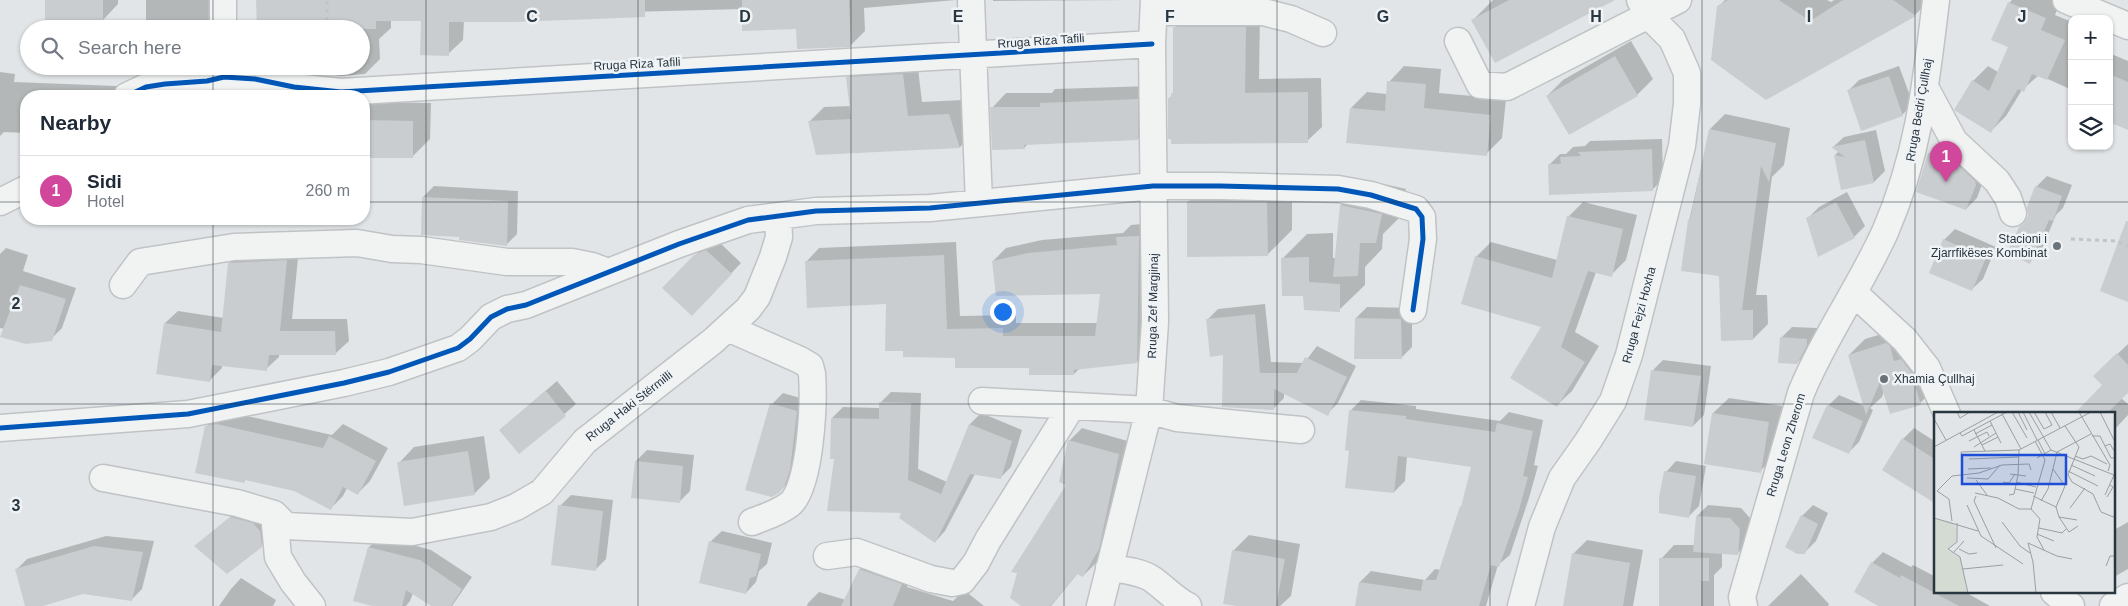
<!DOCTYPE html>
<meta charset="utf-8">
<style>
:root{--surface:#fff;--page:#f2f2f3;--text:#1f2937;--muted:#747a83;--line:#e0e1e3;--accent:#69737a}
body{margin:0;font-family:Helvetica,sans-serif;background:var(--page);color:var(--text)}
.controls{position:absolute;right:15px;top:15px;display:grid;overflow:hidden;border-radius:10px;box-shadow:0 1px 4px #0004}
.controls button{width:45px;height:45px;display:grid;place-items:center;padding:0;border:0;border-bottom:1px solid var(--line);background:var(--surface);color:var(--text);font:25px sans-serif}
.you{position:absolute;left:1002px;top:311px;width:18px;height:18px;margin:-12px;border:4px solid #fff;border-radius:50%;background:#1a73e8;box-shadow:0 0 0 8px #1a73e833}
.badge{display:grid;place-items:center;width:32px;height:32px;border-radius:50%;background:var(--accent);color:#fff;font-size:16px;font-weight:700}
.pin{position:absolute;translate:-50% -41px;filter:drop-shadow(0 1px 2px #0008)}
.pin::after{content:'';position:absolute;top:26px;width:18px;height:15px;background:inherit;clip-path:polygon(0 0,100% 0,50% 100%)}
.list{margin:0;padding:0;list-style:none}
h2{display:flex;justify-content:space-between;align-items:center;height:65px;margin:0;padding:0 20px;font-size:21px}
h2 small{font-size:16px;font-weight:400;color:var(--muted)}
.list li{display:grid;grid-template-columns:32px 1fr auto;gap:15px;align-items:center;box-sizing:border-box;height:70px;padding:0 20px;border-top:1px solid var(--line)}
.list b{display:block;font-size:19px;white-space:nowrap}
.list p{margin:0;font-size:16px;white-space:nowrap;color:var(--muted)}
.list em{font-size:16px;font-style:normal;color:var(--muted)}
.icon{flex:none;width:28px;height:28px;fill:none;stroke:currentColor;stroke-width:2;stroke-linecap:round;stroke-linejoin:round}
.map{position:relative;flex:none;width:2128px;height:606px;overflow:hidden}
.search{position:absolute;background:var(--surface);box-shadow:0 1px 4px #0004;left:20px;top:20px;width:350px;height:55px;display:flex;align-items:center;gap:12px;box-sizing:border-box;padding:0 18px;border-radius:28px;color:var(--muted);font-size:19px}
.panel{position:absolute;background:var(--surface);box-shadow:0 1px 4px #0004;left:20px;top:90px;width:350px;height:135px;border-radius:20px}
.map>svg:first-child{display:block}
</style>
<div class="map">
<svg width="2128" height="606" viewBox="0 0 2128 606">
<rect width="100%" height="100%" fill="#e2e5e7"/>
<path fill="#0003" d="M 46,0 L 118,0 L 118,4 L 103,20 Z
M 146,0 L 221,0 L 214,29 L 146,29 Z
M 259,0 L 956,0 L 864,8 L 865,31 L 850,46 L 743,9 L 629,12 L 464,20 L 463,40 L 448,54 L 422,20 L 391,20 L 391,28 L 379,39 L 380,59 L 365,74 L 341,76 L 327,74 L 327,66 L 361,66 L 361,29 Z
M 993,0 L 1131,0 L 993,1 Z
M 1493,0 L 1606,0 L 1473,20 Z
M 1725,0 L 1827,0 L 1831,2 L 1834,0 L 1930,0 L 1915,15 L 1766,99 L 1718,7 Z
M 2012,0 L 2053,0 L 2060,3 L 2055,15 L 2072,22 L 2072,90 L 2039,75 L 2022,90 L 2006,116 L 1991,131 L 1973,81 L 1988,66 L 1998,72 L 2010,46 L 2009,3 Z
M 1189,13 L 1260,13 L 1259,79 L 1321,78 L 1322,127 L 1307,141 L 1169,99 L 1174,92 L 1175,28 Z
M 1631,41 L 1653,79 L 1637,95 L 1547,96 L 1563,80 Z
M 2109,53 L 2128,61 L 2128,129 L 2109,121 Z
M 917,60 L 922,102 L 963,100 L 974,133 L 960,147 L 817,154 L 810,121 L 824,107 L 851,106 L 848,78 L 862,63 Z
M 140,66 L 186,66 L 140,72 Z
M 1404,66 L 1441,69 L 1439,93 L 1506,99 L 1502,138 L 1486,154 L 1351,108 L 1367,92 L 1387,94 L 1389,82 Z
M 1899,66 L 1913,104 L 1902,115 L 1848,91 L 1859,80 Z
M 0,72 L 15,74 L 14,82 L 117,86 L 116,96 L 26,96 L 26,133 L 4,132 L 0,136 Z
M 196,81 L 354,96 L 180,96 Z
M 1151,86 L 1152,125 L 1138,139 L 1029,143 L 1024,148 L 992,108 L 1006,93 L 1052,93 L 1055,89 Z
M 364,102 L 431,103 L 430,139 L 412,157 L 364,157 Z
M 1725,114 L 1790,128 L 1784,165 L 1772,177 L 1756,295 L 1767,295 L 1768,324 L 1753,339 L 1689,221 L 1710,129 Z
M 1876,130 L 1885,171 L 1874,182 L 1835,155 L 1839,151 L 1833,147 L 1844,137 Z
M 1662,139 L 1663,179 L 1652,190 L 1549,165 L 1560,154 L 1566,154 L 1573,147 L 1585,146 L 1590,141 Z
M 1940,143 L 1968,154 L 1986,173 L 1977,198 L 1966,209 L 1929,154 Z
M 1213,176 L 1292,178 L 1292,230 L 1267,255 L 1188,202 Z
M 2047,176 L 2072,185 L 2063,208 L 2056,215 L 2041,251 L 2030,262 L 2027,220 L 2036,187 Z
M 1366,180 L 1406,189 L 1401,216 L 1383,234 L 1382,249 L 1365,267 L 1365,285 L 1339,310 L 1304,294 L 1282,259 L 1307,234 L 1333,233 L 1333,258 L 1336,258 L 1341,205 Z
M 434,186 L 518,191 L 517,234 L 506,245 L 423,197 Z
M 1847,192 L 1865,226 L 1854,237 L 1808,218 L 1819,207 Z
M 1583,202 L 1637,215 L 1626,260 L 1611,275 L 1596,272 L 1575,332 L 1599,346 L 1572,391 L 1557,405 L 1543,326 L 1476,257 L 1491,242 L 1557,260 L 1568,217 Z
M 1152,223 L 1150,349 L 1137,362 L 1080,368 L 1074,374 L 904,350 L 887,303 L 806,262 L 819,248 L 956,242 L 960,316 L 1016,315 L 1016,323 L 1098,323 L 1101,293 L 993,261 L 1006,248 L 1042,240 L 1123,233 L 1131,225 Z
M 1955,229 L 1996,247 L 1983,279 L 1972,289 L 1944,240 Z
M 717,240 L 741,263 L 703,303 L 695,256 L 706,244 Z
M 6,248 L 28,255 L 23,271 L 76,288 L 62,328 L 51,339 L 0,328 L 0,254 Z
M 299,248 L 292,319 L 347,319 L 349,341 L 336,353 L 279,353 L 279,357 L 266,369 L 222,364 L 222,368 L 209,381 L 165,323 L 178,311 L 224,318 L 229,264 L 241,251 Z
M 1265,304 L 1271,362 L 1304,363 L 1317,346 L 1356,366 L 1338,403 L 1327,414 L 1284,393 L 1284,398 L 1273,409 L 1207,320 L 1218,309 Z
M 1367,307 L 1412,308 L 1412,347 L 1401,358 L 1356,318 Z
M 1792,327 L 1818,328 L 1817,333 L 1808,352 L 1797,363 L 1781,338 Z
M 1902,328 L 1936,388 L 1920,403 L 1884,391 L 1882,397 L 1870,408 L 1873,410 L 1859,442 L 1848,453 L 1828,406 L 1839,395 L 1865,406 L 1849,355 L 1865,339 Z
M 2128,344 L 2128,391 L 2121,398 L 2128,404 L 2128,415 L 2114,430 L 2114,414 L 2075,414 L 2104,385 L 2106,365 Z
M 1663,360 L 1711,366 L 1704,415 L 1693,426 L 1653,370 Z
M 557,381 L 576,404 L 519,453 L 500,430 Z
M 891,392 L 921,393 L 918,469 L 947,482 L 970,424 L 981,413 L 1022,430 L 1011,467 L 1000,478 L 975,474 L 945,531 L 935,542 L 903,511 L 835,457 L 832,418 L 843,407 L 880,408 L 880,403 Z
M 783,393 L 807,400 L 790,481 L 778,492 L 772,404 Z
M 1729,398 L 1784,406 L 1776,456 L 1760,471 L 1713,413 Z
M 1361,400 L 1416,406 L 1416,409 L 1500,421 L 1509,412 L 1543,420 L 1534,465 L 1538,466 L 1529,498 L 1510,555 L 1498,565 L 1486,606 L 1357,606 L 1360,582 L 1371,571 L 1425,580 L 1435,569 L 1441,570 L 1461,507 L 1463,504 L 1473,466 L 1407,456 L 1405,481 L 1394,492 L 1351,450 L 1350,411 Z
M 229,412 L 332,435 L 343,424 L 388,448 L 370,481 L 358,493 L 347,488 L 343,496 L 330,509 L 294,490 L 246,479 L 244,482 L 206,427 L 219,414 Z
M 1082,428 L 1131,442 L 1111,535 L 1096,563 L 1083,576 L 1078,573 L 1051,606 L 1023,606 L 1018,573 L 1068,484 L 1069,441 Z
M 1914,428 L 1936,442 L 1936,479 L 1903,439 Z
M 484,436 L 490,478 L 475,493 L 399,463 L 414,447 Z
M 647,450 L 694,455 L 690,491 L 679,502 L 636,461 Z
M 1676,461 L 1706,466 L 1699,506 L 1688,517 L 1666,472 Z
M 571,495 L 613,500 L 606,559 L 595,570 L 560,506 Z
M 1708,505 L 1741,508 L 1750,518 L 1748,543 L 1737,554 L 1722,552 L 1722,567 L 1714,575 L 1714,606 L 1661,606 L 1661,559 L 1674,545 L 1695,545 L 1697,516 Z
M 1813,505 L 1828,513 L 1816,541 L 1805,552 L 1802,516 Z
M 242,507 L 264,513 L 272,535 L 261,546 L 196,546 Z
M 2128,522 L 2128,569 L 2114,577 L 2114,530 Z
M 722,531 L 772,543 L 767,564 L 759,571 L 756,582 L 746,593 L 711,541 Z
M 1249,535 L 1300,544 L 1291,596 L 1280,606 L 1244,606 L 1233,551 Z
M 106,536 L 154,541 L 142,589 L 131,600 L 83,593 L 39,606 L 26,606 L 16,570 L 27,559 Z
M 380,536 L 431,550 L 472,577 L 452,606 L 433,606 L 413,593 L 410,601 L 406,606 L 377,606 L 369,547 Z
M 1587,540 L 1643,550 L 1633,606 L 1565,606 L 1573,554 Z
M 1883,552 L 1911,567 L 1913,565 L 1936,577 L 1936,592 L 1965,592 L 1990,606 L 1881,606 L 1872,563 Z
M 871,559 L 912,574 L 907,587 L 953,601 L 964,590 L 984,606 L 807,606 L 808,603 L 819,592 L 846,600 L 860,569 Z
M 1801,574 L 1829,604 L 1828,606 L 1768,606 Z
M 241,578 L 276,600 L 273,606 L 219,606 L 231,589 Z"/>
<path fill="#cacdcf" d="M 45,0 L 103,0 L 103,21 L 45,23 Z
M 256,0 L 645,0 L 645,17 L 516,22 L 449,22 L 449,56 L 420,55 L 421,21 L 376,21 L 376,29 L 257,29 Z
M 742,0 L 849,0 L 851,47 L 797,49 L 796,29 L 742,31 Z
M 1509,0 L 1615,0 L 1495,63 L 1471,20 Z
M 1728,0 L 1779,0 L 1810,21 L 1843,0 L 1893,0 L 1916,16 L 1766,100 L 1711,60 L 1717,6 Z
M 2008,2 L 2046,18 L 2041,30 L 2065,40 L 2047,80 L 2032,74 L 2024,92 L 2018,89 L 1991,133 L 1954,110 L 1972,80 L 1989,91 L 2008,47 L 1991,40 Z
M 1173,27 L 1246,27 L 1245,93 L 1308,92 L 1308,143 L 1171,144 L 1171,139 L 1168,139 L 1168,98 L 1171,98 L 1171,93 L 1173,93 Z
M 1615,56 L 1638,96 L 1569,135 L 1546,96 Z
M 903,74 L 908,116 L 949,114 L 960,148 L 816,155 L 808,121 L 851,119 L 846,77 Z
M 2109,74 L 2128,82 L 2128,130 L 2109,122 Z
M 1889,76 L 1903,116 L 1861,131 L 1847,90 Z
M 1387,81 L 1426,84 L 1424,108 L 1491,115 L 1487,156 L 1346,143 L 1350,108 L 1385,111 Z
M 1138,99 L 1138,140 L 1024,145 L 1025,149 L 992,150 L 990,107 L 1040,107 L 1040,103 Z
M 364,120 L 413,121 L 413,158 L 364,158 Z
M 1709,129 L 1776,143 L 1769,182 L 1761,166 L 1742,310 L 1753,310 L 1753,340 L 1721,341 L 1719,276 L 1681,271 L 1688,220 L 1690,220 Z
M 1865,140 L 1874,183 L 1841,190 L 1834,155 L 1845,157 L 1831,147 Z
M 1652,149 L 1653,191 L 1549,195 L 1548,164 L 1561,164 L 1560,157 L 1581,156 L 1578,152 Z
M 1928,153 L 1957,164 L 1975,181 L 1976,185 L 1966,210 L 1916,192 Z
M 2035,186 L 2062,196 L 2053,221 L 2049,220 L 2030,264 L 2007,253 L 2019,227 L 2024,223 L 2028,216 L 2027,207 Z
M 422,197 L 508,201 L 507,246 L 459,240 L 459,237 L 421,235 Z
M 1187,201 L 1267,202 L 1268,256 L 1187,257 Z
M 1836,202 L 1855,238 L 1818,257 L 1806,218 Z
M 1340,205 L 1382,214 L 1376,243 L 1360,243 L 1358,276 L 1333,277 Z
M 1567,216 L 1623,229 L 1612,277 L 1588,271 L 1561,347 L 1585,362 L 1557,407 L 1510,378 L 1541,327 L 1461,304 L 1475,256 L 1552,278 Z
M 2126,221 L 2128,221 L 2128,302 L 2100,291 Z
M 1139,236 L 1137,363 L 1074,370 L 1074,375 L 1029,375 L 1029,368 L 955,368 L 955,358 L 903,357 L 903,351 L 885,351 L 886,304 L 807,308 L 805,261 L 944,255 L 947,329 L 1003,328 L 1003,336 L 1095,336 L 1100,294 L 996,296 L 992,261 L 1028,253 L 1117,245 L 1116,237 Z
M 1943,239 L 1986,258 L 1972,291 L 1929,273 Z
M 706,250 L 732,274 L 692,316 L 662,288 L 694,255 Z
M 1309,257 L 1309,282 L 1340,284 L 1340,312 L 1304,310 L 1303,296 L 1282,296 L 1281,258 Z
M 287,260 L 280,331 L 335,331 L 336,355 L 269,355 L 267,371 L 212,365 L 210,382 L 156,374 L 164,323 L 221,332 L 228,263 Z
M 20,285 L 66,299 L 52,341 L 26,344 L 0,337 Z
M 1255,314 L 1260,373 L 1297,373 L 1305,357 L 1347,377 L 1328,416 L 1274,389 L 1274,410 L 1222,407 L 1223,355 L 1210,357 L 1206,319 Z
M 1355,318 L 1401,319 L 1402,359 L 1354,359 Z
M 1780,337 L 1807,339 L 1807,345 L 1797,364 L 1778,363 Z
M 1886,343 L 1890,346 L 1894,361 L 1901,359 L 1911,372 L 1921,405 L 1890,414 L 1880,382 L 1866,415 L 1848,355 Z
M 2117,353 L 2128,365 L 2128,393 L 2106,414 L 2074,414 L 2102,385 L 2093,376 Z
M 1651,370 L 1701,376 L 1693,427 L 1644,420 Z
M 546,391 L 566,416 L 519,454 L 499,430 Z
M 879,402 L 911,403 L 908,480 L 941,494 L 969,424 L 1012,441 L 1001,479 L 970,474 L 935,543 L 899,518 L 901,513 L 827,511 L 834,459 L 830,459 L 831,418 L 879,419 Z
M 770,403 L 797,411 L 790,470 L 784,487 L 779,493 L 772,497 L 745,490 Z
M 1827,405 L 1863,421 L 1849,454 L 1812,438 Z
M 1349,410 L 1406,416 L 1406,419 L 1495,432 L 1497,423 L 1533,431 L 1523,476 L 1528,477 L 1519,510 L 1499,567 L 1491,565 L 1479,606 L 1355,606 L 1359,582 L 1421,591 L 1423,580 L 1436,580 L 1460,506 L 1461,507 L 1471,467 L 1398,456 L 1394,493 L 1345,488 L 1349,451 L 1345,450 Z
M 1712,413 L 1769,422 L 1761,473 L 1704,464 Z
M 216,424 L 323,448 L 329,436 L 376,461 L 358,495 L 343,487 L 331,510 L 294,491 L 245,480 L 244,483 L 195,473 L 205,426 Z
M 1902,438 L 1936,460 L 1936,504 L 1882,470 Z
M 1068,440 L 1119,454 L 1099,549 L 1083,577 L 1077,574 L 1050,606 L 1021,606 L 1010,598 L 1017,573 L 1011,572 L 1066,485 L 1059,482 Z
M 468,451 L 475,495 L 404,506 L 397,462 Z
M 635,461 L 683,466 L 680,503 L 631,498 Z
M 1664,471 L 1696,476 L 1689,518 L 1659,513 L 1659,497 Z
M 558,505 L 603,511 L 596,571 L 551,565 Z
M 1801,515 L 1818,524 L 1805,554 L 1797,554 L 1785,547 Z
M 1696,516 L 1730,518 L 1740,529 L 1738,555 L 1693,552 Z
M 230,517 L 253,523 L 260,531 L 262,547 L 227,574 L 194,546 Z
M 709,541 L 761,554 L 756,576 L 750,578 L 746,594 L 699,583 Z
M 94,546 L 143,552 L 132,601 L 83,594 L 43,606 L 25,606 L 15,569 Z
M 368,547 L 420,560 L 462,589 L 451,606 L 431,606 L 406,590 L 402,606 L 372,606 L 353,601 Z
M 1232,550 L 1285,559 L 1276,606 L 1237,606 L 1223,604 Z
M 1572,553 L 1630,563 L 1623,606 L 1563,606 Z
M 1659,558 L 1709,558 L 1709,581 L 1701,581 L 1701,606 L 1659,606 Z
M 1871,562 L 1900,578 L 1901,575 L 1959,606 L 1878,606 L 1854,592 Z
M 859,569 L 902,584 L 893,606 L 841,606 Z"/>
<g fill="none" stroke-linecap="round" stroke-linejoin="round">
<g stroke="#c0c3c5" stroke-width="29">
<path id="minor" d="M 223,0 L 223,29
M 971,0 L 979,203
M 2066,0 L 2128,26
M 1154,12 L 1263,12 L 1291,19 L 1323,33
M 1458,41 L 1480,85 L 1507,87 L 1678,0
M 1926,89 L 1954,141 L 1997,181 L 2008,198 L 2013,213
M 127,96 L 146,87 L 165,84 L 207,81 L 224,77 L 255,79 L 294,87 L 341,92 L 1152,44
M 0,202 L 26,189
M 123,285 L 140,262 L 234,247 L 357,243 L 392,249 L 421,250 L 507,262 L 572,262 L 592,266 L 608,272
M 1854,293 L 1905,340 L 1927,368 L 1947,414
M 728,328 L 800,360 L 810,366 L 812,374 C 814,401 811,486 790,504 C 779,513 764,517 752,522
M 982,401 L 1149,410 L 1177,418 L 1301,430
M 0,428 L 188,414 L 344,383 L 389,372 L 458,348 L 470,339 L 491,317 L 507,309 L 526,305 L 679,244 L 748,220 L 816,211 L 930,208 L 1153,186 L 1220,186 L 1338,189 L 1371,195 L 1416,209 L 1422,217 L 1423,239 L 1413,310
M 103,478 L 237,503 L 274,514 L 286,526 L 412,532 L 491,517 L 516,507 L 542,492 L 585,441 L 713,341 L 748,309 L 757,297 L 773,257 L 779,237 L 778,216
M 274,514 L 278,557 L 293,582 L 312,606
M 827,556 L 857,552 L 931,579 L 952,583 L 962,581 L 976,563 L 988,540 L 1072,406
M 1109,568 C 1123,570 1140,571 1152,579 C 1165,588 1174,599 1188,606
M 2054,592 L 2071,606
M 1100,606 L 1149,410 L 1155,322 L 1152,44 L 1154,0
M 1521,606 L 1542,527 L 1562,478 L 1588,441 L 1613,401 L 1629,355 L 1682,146 L 1687,104 L 1687,73 L 1672,39 L 1649,16 L 1640,0
M 1744,606 L 1742,597 L 1801,393 C 1824,337 1860,287 1885,232 C 1919,154 1926,83 1936,0
M 2113,606 L 2128,597"/>
</g>
<path stroke="#c0c5c7" stroke-width="3" stroke-dasharray="4 4" stroke-linecap="butt" d="M 327,1 L 327,29
M 2071,239 L 2115,241 L 2128,246"/>
<use href="#minor" stroke="#f1f3f3" stroke-width="26"/>
<g stroke="#eff3f6" stroke-width="8">
<path id="cycleway" d="M 127,96 L 146,87 L 165,84 L 207,81 L 224,77 L 255,79 L 294,87 L 341,92 L 1152,44
M 0,428 L 188,414 L 344,383 L 389,372 L 458,348 L 470,339 L 491,317 L 507,309 L 526,305 L 679,244 L 748,220 L 816,211 L 930,208 L 1153,186 L 1220,186 L 1338,189 L 1371,195 L 1416,209 L 1422,217 L 1423,239 L 1413,310"/>
</g>
<use href="#cycleway" stroke="#0057b8" stroke-width="5"/>
</g>
<path fill="none" stroke="#283640" stroke-width="1" stroke-opacity="0.55" d="M 213,0 L 213,29M 426,0 L 426,606M 638,0 L 638,606M 851,0 L 851,606M 1064,0 L 1064,606M 1277,0 L 1277,606M 1490,0 L 1490,606M 1702,0 L 1702,606M 1915,0 L 1915,606M 213,66 L 213,96M 0,202 L 26,202M 364,202 L 2128,202M 213,219 L 213,606M 0,404 L 2128,404"/>
<g fill="#69737a" stroke="#eff3f6" stroke-width="2">
<circle cx="2057" cy="246" r="5"/>
<circle cx="1884" cy="379" r="5"/>
</g>
<g text-anchor="middle" dominant-baseline="central" stroke-width="5" stroke-linejoin="round" paint-order="stroke">
<g font-size="12" fill="#283640" stroke="#eff3f6">
<text transform="translate(1041 41) rotate(-4)">Rruga Riza Tafili</text>
<text transform="translate(637 64) rotate(-3)">Rruga Riza Tafili</text>
<text transform="translate(1919 110) rotate(-80)">Rruga Bedri Çullhaj</text>
<text transform="translate(1153 306) rotate(-89)">Rruga Zef Margjinaj</text>
<text transform="translate(1639 315) rotate(-75)">Rruga Fejzi Hoxha</text>
<text transform="translate(629 406) rotate(-38)">Rruga Haki Stërmilli</text>
<text transform="translate(1786 445) rotate(-73)">Rruga Leon Zherom</text>
</g>
<g font-size="12" fill="#283640" stroke="#eff3f6" text-anchor="end">
<text x="2047" y="239">Stacioni i<tspan x="2047" dy="14">Zjarrfikëses Kombinat</tspan></text>
<text x="1894" y="379" text-anchor="start">Xhamia Çullhaj</text>
</g>
</g>
<g transform="translate(1934 412)">
<rect width="181" height="181" fill="#e2e5e7"/>
<path d="M 0,107 L 18,110 L 22,116 L 22,130 L 13,138 L 26,146 L 34,181 L 0,181 Z" fill="#d4dbd2"/>
<path fill="none" stroke="#989fa4" stroke-width="1" d="M 23,0 L 26,6 L 36,0M 67,0 L 87,37M 78,0 L 93,26M 84,0 L 93,18M 89,0 L 103,28M 95,0 L 117,38 L 180,63 L 171,83M 100,0 L 110,17 L 118,13 L 111,0M 117,0 L 126,16M 145,0 L 176,53 L 174,59M 166,0 L 182,32M 0,7 L 12,28M 56,9 L 67,31M 131,14 L 145,35 L 134,63 L 138,70 L 159,82 L 167,100M 40,18 L 51,39M 26,21 L 28,24 L 73,0M 41,22 L 58,13M 158,24 L 166,24 L 177,46 L 182,46M 104,28 L 111,42M 35,29 L 53,20 L 55,24M 48,33 L 64,25M 171,34 L 176,32 L 182,42M 0,35 L 64,0M 40,35 L 62,21M 28,44 L 27,40 L 85,38 L 157,0M 141,44 L 149,47 L 157,44 L 173,52M 103,46 L 117,38M 35,47 L 85,45M 137,53 L 161,64M 34,57 L 57,56M 119,57 L 131,74 L 122,95 L 125,105 L 135,120 L 144,114M 134,59 L 164,74M 76,62 L 92,64M 33,66 L 54,67 L 66,53M 42,68 L 53,83M 69,70 L 75,71 L 81,62M 82,70 L 102,75M 81,77 L 100,81M 41,81 L 64,86 L 85,97 L 97,97M 75,83 L 80,82 L 84,63 L 85,38M 42,84 L 40,89 L 62,136M 99,84 L 122,95M 173,85 L 179,75 L 176,73M 107,89 L 114,77 L 123,40 L 157,22M 33,93 L 47,124 L 89,152M 136,96 L 151,76M 97,97 L 111,48 L 101,29M 97,97 L 106,107 L 103,125 L 110,138M 167,100 L 182,106M 125,105 L 143,108M 0,106 L 44,119M 18,109 L 15,87 L 3,79 L 18,64 L 45,61 L 68,53 L 95,52 L 97,58M 68,110 L 86,134 L 96,141M 23,111 L 23,130 L 14,137 L 26,145 L 34,181M 105,116 L 128,121 L 132,117M 103,122 L 120,129M 25,137 L 35,142 L 43,141M 19,141 L 30,129M 172,154 L 176,144 L 182,144M 29,157 L 69,153M 102,181 L 99,150 L 94,131 L 123,144 L 138,147"/>
<path fill="#1d4ed8" fill-opacity="0.15" stroke="#1d4ed8" stroke-width="2.5" d="M 28,43 L 132,43 L 132,72 L 28,72 Z"/>
<rect width="181" height="181" fill="none" stroke="#283640" stroke-width="2.5"/>
</g>
<g font-size="16" text-anchor="middle" font-weight="bold" fill="#283640" stroke="#eff3f6" stroke-width="5" stroke-linejoin="round" paint-order="stroke">
<text x="532" y="22">C</text>
<text x="745" y="22">D</text>
<text x="958" y="22">E</text>
<text x="1170" y="22">F</text>
<text x="1383" y="22">G</text>
<text x="1596" y="22">H</text>
<text x="1809" y="22">I</text>
<text x="2022" y="22">J</text>
<text x="16" y="309">2</text>
<text x="16" y="511">3</text>
</g>
</svg>
<div class="controls">
<button>+</button>
<button>−</button>
<button><svg class="icon" aria-label="layers" viewBox="0 0 24 24"><path d="M12 4l9 5-9 5-9-5zM3 14l9 5 9-5"/></svg></button>
</div>
<div class="you"></div>
<div class="pin badge" style="left:1946px;top:182px;background:#d1479c">1</div>
<div class="search"><svg class="icon" aria-label="search" viewBox="0 0 24 24"><circle cx="10" cy="10" r="6"/><path d="M15 15l6 6"/></svg>Search here</div>
<section class="panel">
<h2>Nearby<small></small></h2>
<ul class="list">
<li><span class="badge" style="background:#d1479c">1</span><div><b>Sidi</b><p>Hotel</p></div><em>260 m</em></li>
</ul>
</section>
</div>
